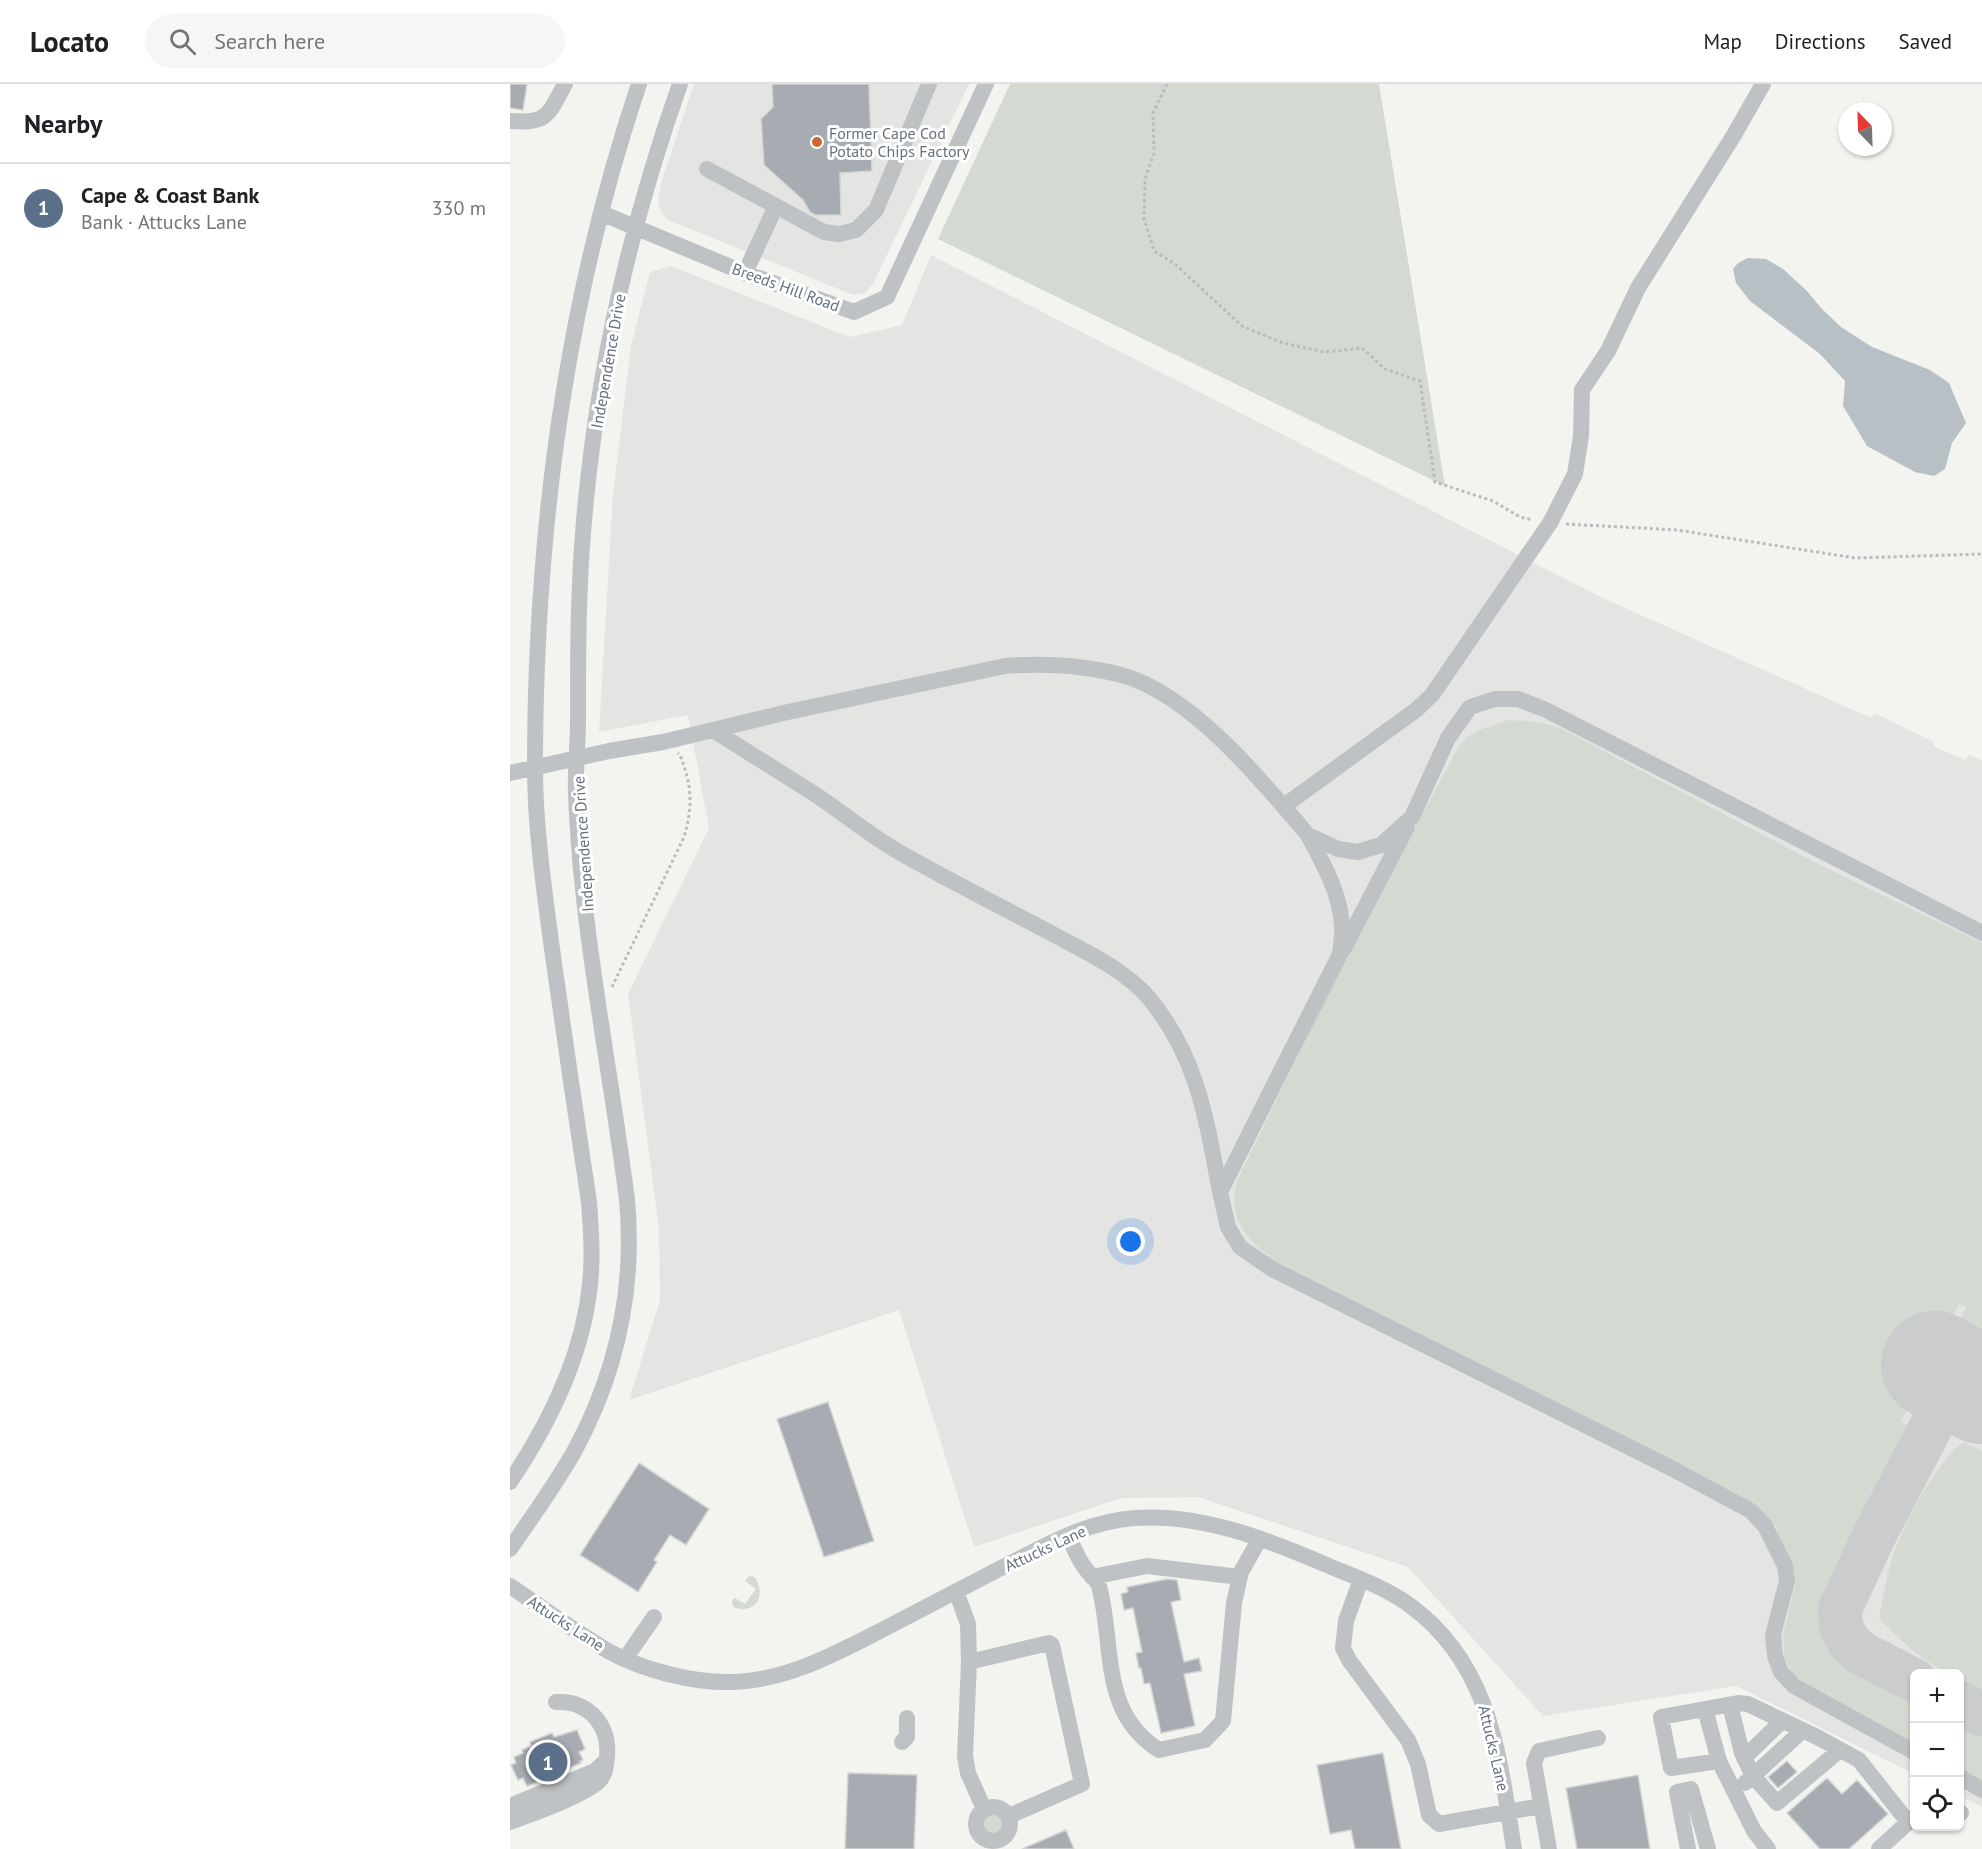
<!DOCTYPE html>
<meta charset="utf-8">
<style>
:root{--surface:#fff;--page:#f6f6f6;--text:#202124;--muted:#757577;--line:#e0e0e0;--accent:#7c3aed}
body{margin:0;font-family:"PT Sans",sans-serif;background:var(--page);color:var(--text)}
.controls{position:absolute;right:18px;bottom:18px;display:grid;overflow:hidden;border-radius:9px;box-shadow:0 2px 4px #0004}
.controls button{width:54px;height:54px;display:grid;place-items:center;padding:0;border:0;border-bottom:2px solid var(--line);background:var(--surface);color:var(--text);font:30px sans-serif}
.compass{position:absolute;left:1328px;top:18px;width:54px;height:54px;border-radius:50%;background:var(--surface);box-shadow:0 2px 4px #0004;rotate:337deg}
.you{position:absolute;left:621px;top:1158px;width:21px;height:21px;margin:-15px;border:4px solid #fff;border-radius:50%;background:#1a73e8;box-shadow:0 0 0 9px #1a73e833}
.badge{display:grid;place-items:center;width:39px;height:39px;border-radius:50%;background:var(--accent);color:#fff;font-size:20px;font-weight:700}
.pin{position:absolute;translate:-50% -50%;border:3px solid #fff;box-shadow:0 2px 6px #0006}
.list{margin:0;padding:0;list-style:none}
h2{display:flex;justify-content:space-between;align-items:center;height:78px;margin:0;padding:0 24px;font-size:26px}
h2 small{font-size:20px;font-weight:400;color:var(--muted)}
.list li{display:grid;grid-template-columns:39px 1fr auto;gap:18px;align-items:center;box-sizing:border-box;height:90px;padding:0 24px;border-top:2px solid var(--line)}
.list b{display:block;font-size:22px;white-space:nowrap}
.list p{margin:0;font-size:20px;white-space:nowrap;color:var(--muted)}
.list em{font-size:20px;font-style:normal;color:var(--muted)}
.icon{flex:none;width:33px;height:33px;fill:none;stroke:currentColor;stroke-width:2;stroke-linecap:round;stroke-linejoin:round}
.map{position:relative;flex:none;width:1472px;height:1765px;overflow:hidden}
header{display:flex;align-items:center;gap:36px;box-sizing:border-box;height:84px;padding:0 30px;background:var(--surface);border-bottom:2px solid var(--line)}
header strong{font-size:28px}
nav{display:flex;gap:33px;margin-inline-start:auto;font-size:21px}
.search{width:420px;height:54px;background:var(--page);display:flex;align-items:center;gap:15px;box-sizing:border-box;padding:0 21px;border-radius:33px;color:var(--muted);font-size:22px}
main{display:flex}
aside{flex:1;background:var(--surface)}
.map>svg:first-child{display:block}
</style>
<header>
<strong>Locato</strong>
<div class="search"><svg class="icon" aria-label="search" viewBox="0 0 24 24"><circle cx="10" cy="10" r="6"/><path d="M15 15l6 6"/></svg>Search here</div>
<nav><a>Map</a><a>Directions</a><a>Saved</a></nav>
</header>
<main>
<aside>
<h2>Nearby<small></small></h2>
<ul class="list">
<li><span class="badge" style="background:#5c6f8a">1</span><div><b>Cape &amp; Coast Bank</b><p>Bank · Attucks Lane</p></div><em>330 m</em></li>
</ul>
</aside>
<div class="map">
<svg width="1472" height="1765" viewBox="0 0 1472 1765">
<rect width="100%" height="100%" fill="#f3f4f0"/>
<path fill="#e4e5e3" d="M 184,0 L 459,0 L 363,200 L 355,209 L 343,211 L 158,136 L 152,130 L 148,119 L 152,96 Z
M 421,171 L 1093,514 L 1361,634 L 1364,629 L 1424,658 L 1423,662 L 1455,676 L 1459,670 L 1472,677 L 1472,1723 L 1450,1712 L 1450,1590 L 1404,1590 L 1404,1690 L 1226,1602 L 1033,1632 L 898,1483 L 688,1413 L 611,1414 L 464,1463 L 389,1226 L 119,1316 L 150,1216 L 149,1145 L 118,910 L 199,744 L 178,631 L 89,648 L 103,410 L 121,262 L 140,188 L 161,182 L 340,253 L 392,241 Z"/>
<path fill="#d4dad1" d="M 500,0 L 869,0 L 935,402 L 428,155 Z
M 998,636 L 1030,638 L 1052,645 L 1312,782 L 1472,859 L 1472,1244 L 1451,1234 L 1456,1223 L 1449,1220 L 1436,1246 L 1441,1250 L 1409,1312 L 1404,1311 L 1391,1338 L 1399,1342 C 1381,1379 1362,1417 1343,1454 C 1331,1476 1315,1500 1312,1526 C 1308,1547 1319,1569 1336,1582 L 1404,1617 L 1404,1672 L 1324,1632 L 1282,1588 L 1274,1572 L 1273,1551 L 1285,1501 L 1266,1443 L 1250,1426 L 771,1181 C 740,1160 715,1136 728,1095 L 842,861 L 947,666 L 956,654 L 969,646 Z
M 1454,1358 L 1472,1367 L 1472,1607 L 1450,1594 L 1450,1590 C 1422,1590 1389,1553 1369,1535 C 1372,1518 1375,1501 1379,1485 C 1386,1453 1427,1374 1454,1358 Z
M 239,1492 L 245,1493 C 256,1511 247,1530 225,1524 L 222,1520 L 223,1515 L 225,1514 L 235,1520 L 246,1505 L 235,1497 Z
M 1450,1640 L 1472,1652 L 1472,1705 L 1450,1694 Z
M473 1740a10 10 0 1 1 20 0a10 10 0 1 1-20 0Z"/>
<path fill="#b7c0c5" d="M 1238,174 L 1256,175 L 1273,185 L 1296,206 L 1312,225 L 1331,243 L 1362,263 L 1420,286 L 1439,299 L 1456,339 L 1442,359 L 1435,385 L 1424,392 L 1405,388 L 1357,362 L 1333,322 L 1335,297 L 1310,270 L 1240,217 L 1226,199 L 1223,185 L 1228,179 Z"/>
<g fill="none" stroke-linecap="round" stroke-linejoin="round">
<path stroke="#cacccd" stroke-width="44" d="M 1404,1596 L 1351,1569 L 1339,1558 L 1331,1543 L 1330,1525 L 1364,1452 L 1447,1293
M 1450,1619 L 1472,1630"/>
<path stroke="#cacccd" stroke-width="108" d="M 1425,1281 L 1472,1306"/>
</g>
<path fill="#a6acb2" stroke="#d4d5d3" stroke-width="1.5" d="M 0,0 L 17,0 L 13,26 L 0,24 Z
M 262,0 L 359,0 L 362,87 L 330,89 L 331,131 L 305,131 L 300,128 L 293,116 L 254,81 L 251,35 L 263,23 Z
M 318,1318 L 364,1457 L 314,1473 L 267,1335 Z
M 129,1379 L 199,1425 L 176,1461 L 160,1451 L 144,1476 L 147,1478 L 128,1508 L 70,1471 Z
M 657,1495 L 667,1496 L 671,1516 L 661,1518 L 674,1578 L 689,1574 L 692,1587 L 674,1590 L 685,1642 L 651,1649 L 640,1599 L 634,1600 L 631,1584 L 629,1584 L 626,1569 L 632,1568 L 623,1524 L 614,1526 L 611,1510 L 618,1508 L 617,1503 Z
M 67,1646 L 75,1665 L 69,1668 L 73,1676 L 70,1677 L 71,1679 L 56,1685 L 56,1687 L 17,1702 L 13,1694 L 8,1696 L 1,1681 L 6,1679 L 4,1673 L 13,1669 L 12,1666 L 21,1662 L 20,1658 L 42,1649 L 44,1653 Z
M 873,1669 L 891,1765 L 845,1765 L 841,1746 L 820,1750 L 807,1681 Z
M 1277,1677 L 1287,1688 L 1268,1704 L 1258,1693 Z
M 338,1689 L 407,1691 L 404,1765 L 335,1765 Z
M 1128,1691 L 1140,1765 L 1067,1765 L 1056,1704 Z
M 1317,1694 L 1332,1710 L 1347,1696 L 1378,1730 L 1339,1765 L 1310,1765 L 1277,1729 Z
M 556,1746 L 564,1765 L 512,1765 Z"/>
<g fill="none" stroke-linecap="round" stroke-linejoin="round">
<path stroke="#b9bbbd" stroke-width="3" stroke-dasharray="3 3" stroke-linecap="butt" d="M 657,0 L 643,29 L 644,69 L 635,95 L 634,135 L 644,167 L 665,180 L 732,242 L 773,259 L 814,268 L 852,264 L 875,285 L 910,297 L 925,398 L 983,417 L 1010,433 L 1023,436
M 1056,440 L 1167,446 L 1345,474 L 1472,470
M 102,903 L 174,753 C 183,723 182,701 170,671 L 168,669"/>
<path stroke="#bfc2c5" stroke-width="16" d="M 0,37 C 38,40 38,31 55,0
M 197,85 L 314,148 L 329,150 L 346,146 L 366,126 L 419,0
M 91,129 L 235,189 L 344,228 L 377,213 L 476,0
M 235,189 L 266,122
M 203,646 C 236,667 270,688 303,709 C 332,728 359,751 389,768 C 438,796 488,821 537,847 C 572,866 613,884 639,914 C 688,974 696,1034 710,1108
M 0,689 L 99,667 L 153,658 L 278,628 L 495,582 C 537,579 578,581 618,593 C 685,615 753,698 798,751
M 774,722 L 906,626 L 922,611 L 1040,439 L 1065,390 L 1071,352 L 1072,306 L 1098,267 L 1128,204 L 1224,51 L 1253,0
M 834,864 L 897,743
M 0,1398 C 39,1340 73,1271 80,1200 C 83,1173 81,1145 79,1118 C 66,1034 54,949 42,865 C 34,805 25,743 25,683 C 25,452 55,220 129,0
M 558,1451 C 563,1462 568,1475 575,1484 C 579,1490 587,1495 589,1502 C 605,1562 589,1628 649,1666 L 695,1656 L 713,1637 L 724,1519 L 731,1488 L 749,1456
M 0,1465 C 22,1433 46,1400 65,1366 C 107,1288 125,1204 117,1116 C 100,981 71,845 66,710 C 65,685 68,660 68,636 C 68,573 68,511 73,449 C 85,296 119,144 170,0
M 582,1493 L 637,1482 L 730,1493
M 851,1495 L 836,1537 L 833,1564 L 839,1576 L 898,1656 L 908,1680 L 919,1731 L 929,1740 L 1031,1722
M 0,1502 C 33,1524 65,1548 100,1568 C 133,1586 183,1599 221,1598 C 274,1597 321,1572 368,1548 C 409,1527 450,1505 491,1484 C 534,1463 576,1437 625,1434 C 691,1429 759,1456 819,1482 C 845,1493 874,1503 898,1520 C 981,1579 989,1672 1004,1765
M 446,1507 L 458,1540 L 459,1578
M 115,1575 L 144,1533
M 1220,1621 L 1232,1669 L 1243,1692 L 1235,1699
M 1195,1625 L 1209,1677
M 1293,1646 L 1243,1692 L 1267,1719 L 1330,1666
M 392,1658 L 397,1653 L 397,1634
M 1404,1668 L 1284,1602 L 1271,1588 L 1265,1572 L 1263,1551 L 1277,1497 L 1275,1482 L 1255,1442 L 1241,1427 L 1161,1384 L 762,1185 L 730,1163 L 718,1143 L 710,1108 L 830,870 C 831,860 833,850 832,841 C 830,809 813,779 798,751 L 828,765 L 848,768 L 871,761 L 902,733 L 938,654 L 960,623 L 985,615 L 1008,615 L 1034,625 L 1472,849
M 1234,1674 L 1272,1637
M 1450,1693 L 1472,1706
M 0,1722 L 85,1687 L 97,1676
M466 1740a17 17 0 1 1 34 0a17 17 0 1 1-34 0Z
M 474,1725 L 458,1689 L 455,1672 L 459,1578 L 539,1559 L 542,1561 L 572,1700 L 499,1732
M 1450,1729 L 1451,1729
M 0,1738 C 21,1730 73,1712 88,1698 C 95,1692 96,1683 97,1673 C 100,1642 79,1616 46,1618
M 1039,1765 L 1024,1679 L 1029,1667 L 1088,1654
M 1178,1765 L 1167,1708 L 1181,1705 L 1198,1765
M 1258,1765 L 1244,1747 L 1209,1677 L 1161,1684 L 1151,1633 L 1228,1619 L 1238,1620 L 1307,1653 L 1349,1676 L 1398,1738
M 1369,1765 L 1404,1733"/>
</g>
<circle fill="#d16632" stroke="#fff" stroke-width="2" cx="307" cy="58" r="6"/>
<g text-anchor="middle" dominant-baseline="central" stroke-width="6" stroke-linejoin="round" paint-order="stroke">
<g font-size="16" fill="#65717e" stroke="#fff" text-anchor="start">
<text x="319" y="49">Former Cape Cod<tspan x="319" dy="18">Potato Chips Factory</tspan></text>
</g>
<g font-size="16" fill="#65717e" stroke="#fff">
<text transform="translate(276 203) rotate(20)">Breeds Hill Road</text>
<text transform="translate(98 277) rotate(-80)">Independence Drive</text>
<text transform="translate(73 760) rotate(-94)">Independence Drive</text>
<text transform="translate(535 1464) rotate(-25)">Attucks Lane</text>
<text transform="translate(56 1539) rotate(33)">Attucks Lane</text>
<text transform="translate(984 1664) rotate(77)">Attucks Lane</text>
</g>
</g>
</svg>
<div class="controls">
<button>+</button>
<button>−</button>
<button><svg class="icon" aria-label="locate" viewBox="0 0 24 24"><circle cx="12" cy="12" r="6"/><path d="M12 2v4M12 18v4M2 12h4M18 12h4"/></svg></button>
</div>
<svg class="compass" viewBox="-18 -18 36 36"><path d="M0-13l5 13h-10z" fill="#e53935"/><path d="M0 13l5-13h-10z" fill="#757577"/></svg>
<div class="you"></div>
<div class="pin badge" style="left:38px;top:1678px;background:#5c6f8a">1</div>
</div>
</main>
